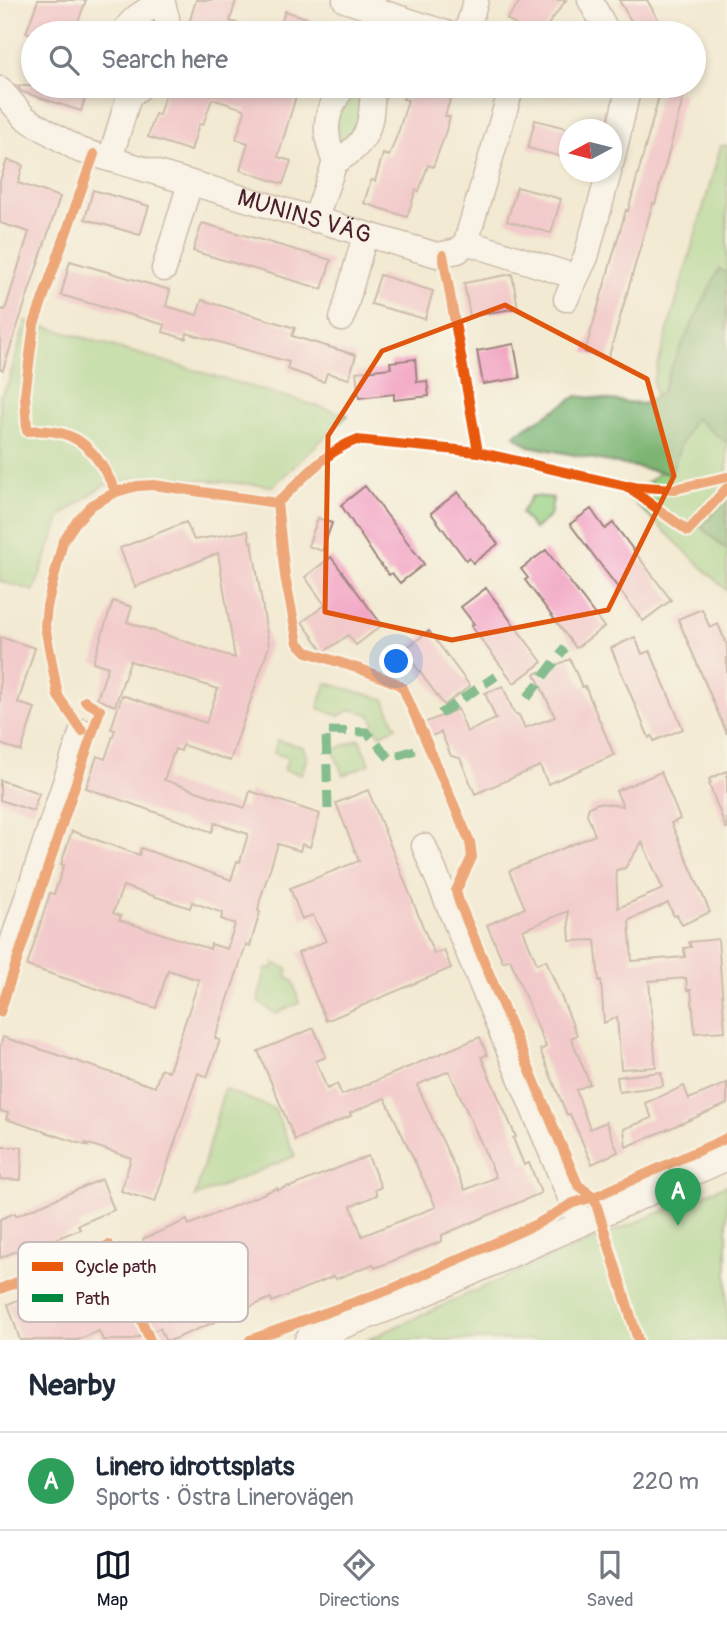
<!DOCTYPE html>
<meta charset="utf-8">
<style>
:root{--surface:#fff;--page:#f2f2f3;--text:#1f2937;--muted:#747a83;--line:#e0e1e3;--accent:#111827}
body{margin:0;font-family:Pangolin,sans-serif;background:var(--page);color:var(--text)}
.compass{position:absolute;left:559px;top:119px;width:63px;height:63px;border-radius:50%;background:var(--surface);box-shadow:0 4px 10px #0003;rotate:263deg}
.you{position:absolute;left:397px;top:662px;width:24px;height:24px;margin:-18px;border:5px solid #fff;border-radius:50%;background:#1a73e8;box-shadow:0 0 0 10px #1a73e833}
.badge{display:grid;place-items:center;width:46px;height:46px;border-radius:50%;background:var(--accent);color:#fff;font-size:23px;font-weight:700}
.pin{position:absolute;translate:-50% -58px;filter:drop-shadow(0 2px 4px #0008)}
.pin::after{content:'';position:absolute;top:37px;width:24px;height:21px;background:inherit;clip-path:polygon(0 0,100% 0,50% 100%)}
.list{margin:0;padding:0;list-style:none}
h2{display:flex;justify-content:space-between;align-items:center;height:91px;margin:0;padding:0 28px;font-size:30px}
h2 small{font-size:23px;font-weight:400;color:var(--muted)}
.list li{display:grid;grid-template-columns:46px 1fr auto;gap:21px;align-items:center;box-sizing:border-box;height:98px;padding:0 28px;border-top:2px solid var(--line)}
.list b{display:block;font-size:26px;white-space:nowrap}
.list p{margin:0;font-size:23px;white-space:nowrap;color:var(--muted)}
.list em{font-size:23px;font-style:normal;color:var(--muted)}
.icon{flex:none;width:38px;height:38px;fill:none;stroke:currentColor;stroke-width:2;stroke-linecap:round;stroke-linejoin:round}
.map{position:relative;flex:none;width:727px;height:1340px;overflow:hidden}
.search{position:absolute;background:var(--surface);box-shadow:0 4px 10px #0003;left:21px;right:21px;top:21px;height:77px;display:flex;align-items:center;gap:18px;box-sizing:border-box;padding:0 24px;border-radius:38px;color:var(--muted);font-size:26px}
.sheet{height:189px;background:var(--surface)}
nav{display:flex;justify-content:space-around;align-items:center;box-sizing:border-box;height:98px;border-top:2px solid var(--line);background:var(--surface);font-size:19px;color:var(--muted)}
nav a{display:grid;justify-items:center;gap:4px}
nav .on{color:var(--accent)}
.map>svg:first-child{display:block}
</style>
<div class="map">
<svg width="727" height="1340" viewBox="0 0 727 1340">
<rect width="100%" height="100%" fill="#fdfcf7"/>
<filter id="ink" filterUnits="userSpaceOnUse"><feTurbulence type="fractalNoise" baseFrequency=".0143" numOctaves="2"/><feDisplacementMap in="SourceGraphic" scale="14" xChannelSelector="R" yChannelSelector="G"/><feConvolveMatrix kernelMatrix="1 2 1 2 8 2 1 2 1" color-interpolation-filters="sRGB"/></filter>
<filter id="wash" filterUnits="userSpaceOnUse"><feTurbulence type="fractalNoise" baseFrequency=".00686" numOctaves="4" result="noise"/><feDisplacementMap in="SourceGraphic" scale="28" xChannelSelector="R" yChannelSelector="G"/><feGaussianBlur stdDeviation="1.57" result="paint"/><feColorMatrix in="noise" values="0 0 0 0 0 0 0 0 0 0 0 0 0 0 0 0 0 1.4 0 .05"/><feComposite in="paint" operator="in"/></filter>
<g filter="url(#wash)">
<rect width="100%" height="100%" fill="#f2ead2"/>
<path fill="#9ad284" stroke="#727858" stroke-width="2" d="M 355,87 L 362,91 C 360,111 360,134 339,144 L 337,115 Z
M 727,145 L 727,498 L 701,527 L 727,550 L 727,591 L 630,498 L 663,469 L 662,428 L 653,382 L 721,146 Z
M 26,321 L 43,326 L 348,415 L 273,486 L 152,476 L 104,485 L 61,516 L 34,591 L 0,581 L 0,395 L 8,384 Z
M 532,496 L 553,498 L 550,516 L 534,529 L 521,513 Z
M 326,683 L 384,699 L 396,727 L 379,735 L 371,715 L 352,709 L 339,716 L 318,708 Z
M 359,739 L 370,764 L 343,775 L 333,750 Z
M 277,740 L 303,747 L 307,758 L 301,774 L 284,770 L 288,758 L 274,753 Z
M 274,963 L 288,969 L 286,976 L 293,981 L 299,1003 L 275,1014 L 258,1001 L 266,968 L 273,969 Z
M 224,1089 L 274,1109 L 295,1156 L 195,1197 Z
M 727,1185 L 727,1340 L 367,1340 L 530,1266 Z"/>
<path fill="#7bb472" stroke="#626a4e" stroke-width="2" d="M 719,269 L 727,273 L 727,443 L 695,418 L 680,446 L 671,474 L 529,446 L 514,435 L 577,396 L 643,404 L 662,392 L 671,367 Z
M 727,498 L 727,550 L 701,527 Z"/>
<g id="blocks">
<path fill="#f2a5c3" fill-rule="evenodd" d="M 38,0 L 86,0 L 74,33 L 26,33 Z
M 196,0 L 236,0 L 230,21 L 257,30 L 257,33 L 186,33 Z
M 521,0 L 566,0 L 542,33 L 527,33 L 507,19 Z
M 619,0 L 647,0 L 666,33 L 638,33 Z
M 285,11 L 343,30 L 343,33 L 278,33 Z
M 17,86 L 89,86 L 81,111 L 22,92 Z
M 174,86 L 299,86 L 278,157 L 291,161 L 283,184 L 240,170 L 248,143 L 236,139 L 245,111 L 244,109 L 212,99 L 203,125 L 199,124 L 191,151 L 148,137 L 155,114 L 159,115 L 167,88 L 173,90 Z
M 407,86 L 441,86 L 453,90 L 445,116 L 450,117 L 443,140 L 433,167 L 428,165 L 419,191 L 416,190 L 407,217 L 364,203 L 371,180 L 375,181 L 383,154 L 389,156 L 399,130 L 408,100 L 403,99 Z
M 661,89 L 684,95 L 655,204 L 653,203 L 608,359 L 585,352 L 626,210 L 628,211 Z
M 535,120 L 570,129 L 570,159 L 528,148 Z
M 7,160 L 23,165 L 18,183 L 60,197 L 3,370 L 0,370 L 0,309 L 5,310 L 29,232 L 0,223 L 0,181 Z
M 517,187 L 561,199 L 551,233 L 507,221 Z
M 93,190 L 149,206 L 140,235 L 85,219 Z
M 202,223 L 331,260 L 322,289 L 193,251 Z
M 70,261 L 170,290 L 166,306 L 197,315 L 202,300 L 295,328 L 292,336 L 356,355 L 349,379 L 327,373 L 324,382 L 287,369 L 289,362 L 187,333 L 186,339 L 163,332 L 165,325 L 61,295 Z
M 512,274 L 518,308 L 470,316 L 464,283 Z
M 380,275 L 433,291 L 425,319 L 371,304 Z
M 514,344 L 520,378 L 483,384 L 477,351 Z
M 415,359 L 417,382 L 427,381 L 429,396 L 394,400 L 394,394 L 359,398 L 356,372 L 391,368 L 390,362 Z
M 365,486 L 424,564 L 400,583 L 392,573 L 389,575 L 375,557 L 341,505 Z
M 458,492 L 498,544 L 473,563 L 469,558 L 466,560 L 431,513 Z
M 591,509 L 605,529 L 613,523 L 671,600 L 643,621 L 570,524 Z
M 318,518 L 332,523 L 322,551 L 308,546 Z
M 186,522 L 194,540 L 248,531 L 250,542 L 252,542 L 269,646 L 230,761 L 183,745 L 181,751 L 175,749 L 164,780 L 245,808 L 250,791 L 320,814 L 310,847 L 302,844 L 300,851 L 278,844 L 260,900 L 258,911 L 260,912 L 250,946 L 246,945 L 215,1039 L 220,1040 L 207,1077 L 198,1073 L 155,1202 L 121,1191 L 131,1158 L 86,1143 L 88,1146 L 6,1119 L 8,1113 L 0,1111 L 0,1047 L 3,1037 L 155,1087 L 161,1069 L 169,1071 L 199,980 L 168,970 L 156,1008 L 27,966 L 50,893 L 54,894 L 64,865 L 61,864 L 72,831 L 139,855 L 141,848 L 231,880 L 237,861 L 240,862 L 248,834 L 215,823 L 212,832 L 86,788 L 97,756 L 105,759 L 115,730 L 111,729 L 122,695 L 206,723 L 218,689 L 130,661 L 115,706 L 97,699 L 108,667 L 93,662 L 113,601 L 132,607 L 127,622 L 235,658 L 218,553 L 135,587 L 120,548 ZM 123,886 L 190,908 L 192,902 L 223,913 L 221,919 L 235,924 L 227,949 L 211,944 L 210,949 L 119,920 L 121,916 L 113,913 Z
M 546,550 L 604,627 L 576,648 L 525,580 L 528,578 L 521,569 Z
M 331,557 L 382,625 L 356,645 L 348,635 L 324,652 L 302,622 L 325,605 L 305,577 Z
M 486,588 L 542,662 L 514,683 L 471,626 L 474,624 L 461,607 Z
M 702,609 L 710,628 L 718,624 L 727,645 L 727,734 L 678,619 Z
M 429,631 L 470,686 L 444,705 L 404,650 Z
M 0,637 L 35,648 L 18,703 L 35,708 L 21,751 L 0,744 Z
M 635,637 L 642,654 L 650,651 L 683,729 L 654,741 L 652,736 L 649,738 L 611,648 Z
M 570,659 L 582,687 L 585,686 L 614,755 L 548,784 L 540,766 L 475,794 L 460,758 L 451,756 L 441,732 L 429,737 L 424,723 L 458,709 L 467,732 L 496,719 L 485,693 L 503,686 L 514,713 L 519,715 L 525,728 L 555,717 L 535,674 Z
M 727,771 L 727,828 L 726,828 L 709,784 L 711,783 L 709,779 Z
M 661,772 L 680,819 L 671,823 L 710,912 L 682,925 L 677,915 L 674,916 L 668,903 L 629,920 L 632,961 L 685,957 L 684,948 L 691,947 L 689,942 L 718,939 L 725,1031 L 695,1033 L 691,990 L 687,990 L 686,978 L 649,981 L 656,1067 L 621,1069 L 617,1017 L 604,1023 L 601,980 L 599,981 L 595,940 L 570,941 L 568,911 L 523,930 L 537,964 L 546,960 L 577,1035 L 571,1038 L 590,1084 L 576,1090 L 590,1129 L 606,1122 L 618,1152 L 592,1164 L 570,1114 L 567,1115 L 540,1050 L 546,1047 L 510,959 L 503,962 L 487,925 L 525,908 L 509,871 L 595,835 L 587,814 L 589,807 L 598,803 L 623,806 L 616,791 ZM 642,842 L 663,889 L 618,908 L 616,870 L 625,868 Z
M 0,780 L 39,793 L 33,811 L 0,800 Z
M 368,790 L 434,954 L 444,950 L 451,968 L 326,1021 L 298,953 L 326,941 L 313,915 L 302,919 L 290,888 L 359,861 L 336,803 Z
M 314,1028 L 326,1057 L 316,1061 L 327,1089 L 337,1084 L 342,1095 L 480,1037 L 487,1055 L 481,1057 L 516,1137 L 513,1138 L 524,1165 L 529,1163 L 541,1193 L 442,1235 L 442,1241 L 375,1268 L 373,1264 L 336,1279 L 334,1276 L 272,1302 L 271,1298 L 172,1340 L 165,1340 L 160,1328 L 131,1340 L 103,1340 L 99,1331 L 77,1340 L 20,1340 L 8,1304 L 35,1293 L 46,1321 L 87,1304 L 75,1276 L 103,1264 L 127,1322 L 219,1283 L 208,1256 L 162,1275 L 160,1270 L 156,1272 L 143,1239 L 187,1220 L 189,1225 L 277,1188 L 278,1190 L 289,1186 L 290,1187 L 368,1156 L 381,1187 L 375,1190 L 377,1195 L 351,1206 L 362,1236 L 436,1207 L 385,1098 L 350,1113 L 351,1116 L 295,1140 L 258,1051 ZM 449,1071 L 496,1177 L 465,1190 L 417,1085 Z
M 661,1072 L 663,1086 L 619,1092 L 617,1077 Z
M 727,1083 L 727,1104 L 626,1147 L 624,1129 L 652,1118 L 645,1103 L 684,1086 L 689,1099 Z
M 0,1147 L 22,1147 L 21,1180 L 0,1179 Z
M 102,1179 L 114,1210 L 78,1225 L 80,1229 L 30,1250 L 28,1246 L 0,1258 L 0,1219 L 15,1213 L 16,1216 Z"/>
</g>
</g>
<g filter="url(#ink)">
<use href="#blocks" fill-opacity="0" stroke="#9e847e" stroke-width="2"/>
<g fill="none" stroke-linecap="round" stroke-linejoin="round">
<g stroke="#9e847e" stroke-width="27">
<g id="minor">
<path d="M 162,0 L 167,18 L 167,33"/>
<path d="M 345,0 L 446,33"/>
<path d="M 590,0 L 608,33"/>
<path d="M 124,33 C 130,18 147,10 161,2"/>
<path d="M 466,33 L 476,0"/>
<path id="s1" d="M 0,89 L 25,118 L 79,150 L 437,255 L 458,251 L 466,242 L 512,86"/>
<path d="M 110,159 L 129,96 L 142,86"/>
<path d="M 612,161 L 629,86"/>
<path d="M 335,162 C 322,131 324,113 344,86"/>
<path d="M 315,220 L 335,162 C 371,142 371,125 373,86"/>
<path d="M 466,242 L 576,277"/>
<path d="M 164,269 L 190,183"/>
<path d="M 566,299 L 586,257 L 609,172"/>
<path d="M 342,319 L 365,235"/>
<path d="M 424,846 L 581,1224"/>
<path d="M 0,979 L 82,731"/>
<path d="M 307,1340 L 413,1299 L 727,1158"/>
</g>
</g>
<use href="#minor" stroke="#fff" stroke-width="24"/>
<path stroke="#00873e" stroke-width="9" stroke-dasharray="18 9" stroke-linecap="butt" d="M 527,698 L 565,648
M 440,714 L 496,676
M 328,809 L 326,731 L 367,732 L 389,758 L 428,746"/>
<g stroke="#fdfcf7" stroke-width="15">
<path id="cycleway" d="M 443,255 L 478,452
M 627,486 L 675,489 L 727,477
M 116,492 L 137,486 L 154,485 L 277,503 C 301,481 326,451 356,440 L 478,452 L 626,486 L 688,531 L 727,488
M 277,503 L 285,576 L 298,643 L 307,652 L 363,670 L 396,683 L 403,688 L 470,842 L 472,857 L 456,891 L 459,902 L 578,1185 L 594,1197 L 638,1340
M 82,731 L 58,696 L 45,626 L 47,606 L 63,541 L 76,522 L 92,505 L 116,492 C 96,450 78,426 27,431 L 25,395 L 34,324 L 94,154
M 0,1012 L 100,710 L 85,701
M 0,1289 L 109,1245 L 150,1340
M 250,1340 L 394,1288 L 537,1224 L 573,1203 L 594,1197 L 727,1138"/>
</g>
<use href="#cycleway" stroke="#e8590c" stroke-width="10"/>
</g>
</g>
<path d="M0 0H727V1340H0ZM 505,305 L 647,379 L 674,476 L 608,610 L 452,640 L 325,612 L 328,436 L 382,351 Z" fill="#f2ead2" fill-opacity=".55" fill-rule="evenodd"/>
<path fill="none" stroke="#e0560e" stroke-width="5" stroke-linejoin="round" d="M 505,305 L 647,379 L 674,476 L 608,610 L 452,640 L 325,612 L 328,436 L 382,351 Z"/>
<g text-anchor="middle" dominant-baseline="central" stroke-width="5" stroke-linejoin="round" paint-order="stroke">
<g font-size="24" fill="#4a1f2b" stroke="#fdfcf7">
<text stroke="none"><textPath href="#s1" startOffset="336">MUNINS VÄG</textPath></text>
</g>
</g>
<rect x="18" y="1242" width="230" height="80" rx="10" fill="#fdfcf7" stroke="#c7baba" stroke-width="2"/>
<rect x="32" y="1262" width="31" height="9" fill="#e8590c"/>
<rect x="32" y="1294" width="31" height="8" fill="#00873e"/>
<g font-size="19" fill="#4a1f2b">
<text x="75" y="1273">Cycle path</text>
<text x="75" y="1305">Path</text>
</g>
</svg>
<svg class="compass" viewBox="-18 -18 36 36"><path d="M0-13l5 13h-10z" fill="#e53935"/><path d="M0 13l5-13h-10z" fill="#747a83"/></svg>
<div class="you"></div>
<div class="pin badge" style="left:678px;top:1226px;background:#2e9e5b">A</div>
<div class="search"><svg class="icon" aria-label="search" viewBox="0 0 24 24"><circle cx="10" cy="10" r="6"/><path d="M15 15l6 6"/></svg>Search here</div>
</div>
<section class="sheet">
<h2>Nearby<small></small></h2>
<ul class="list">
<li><span class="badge" style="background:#2e9e5b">A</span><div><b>Linero idrottsplats</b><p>Sports · Östra Linerovägen</p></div><em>220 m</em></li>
</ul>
</section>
<nav>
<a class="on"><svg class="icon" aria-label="map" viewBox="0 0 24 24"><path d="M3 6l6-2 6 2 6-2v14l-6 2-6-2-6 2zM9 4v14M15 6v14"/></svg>Map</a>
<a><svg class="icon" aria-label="directions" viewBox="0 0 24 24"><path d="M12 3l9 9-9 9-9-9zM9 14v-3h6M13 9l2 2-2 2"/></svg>Directions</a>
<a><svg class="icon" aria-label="saved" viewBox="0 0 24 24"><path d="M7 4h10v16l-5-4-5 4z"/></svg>Saved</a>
</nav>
